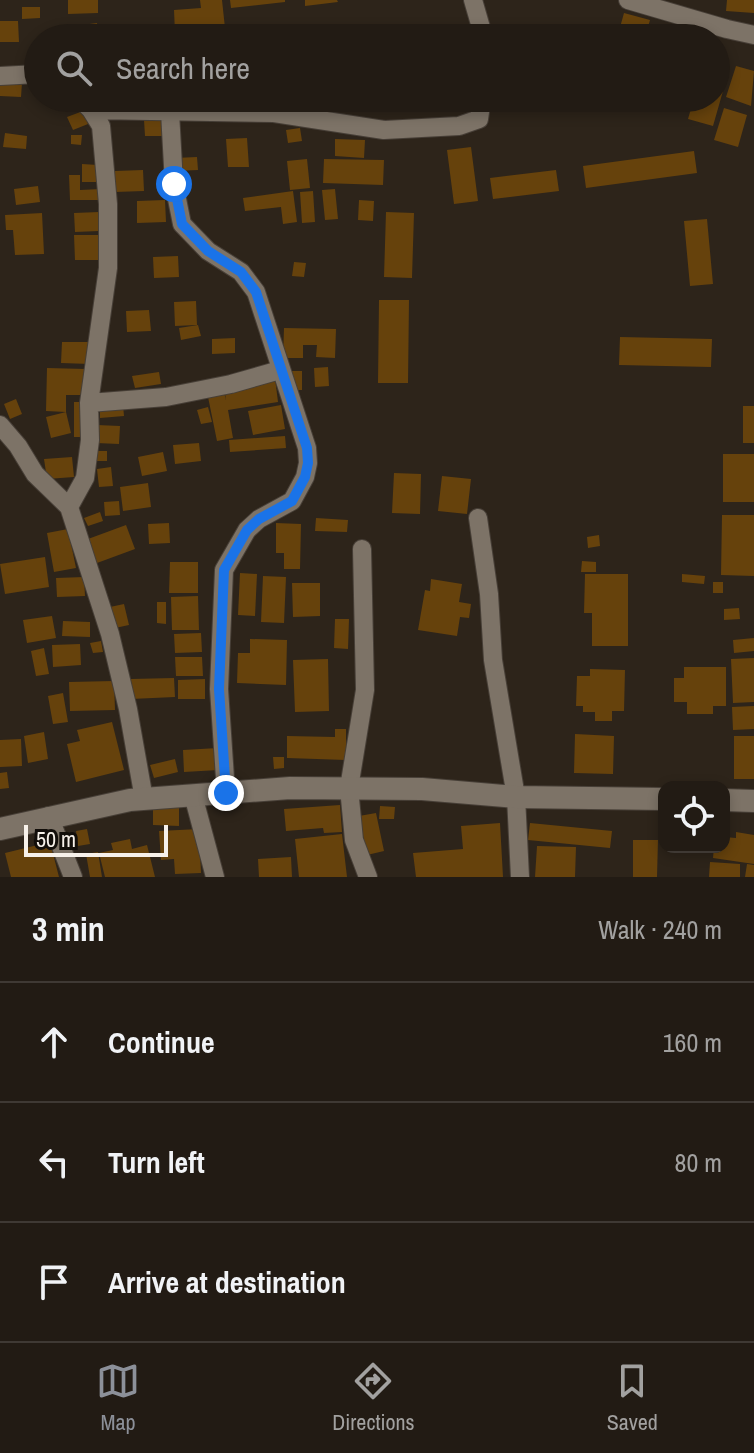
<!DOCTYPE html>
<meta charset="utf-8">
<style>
:root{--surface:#221b14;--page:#2e2822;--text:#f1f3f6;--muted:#a2a1a0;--line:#3f3934;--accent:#8c9099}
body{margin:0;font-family:"Archivo Narrow",sans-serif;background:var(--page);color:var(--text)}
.controls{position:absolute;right:24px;bottom:24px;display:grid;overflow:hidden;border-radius:16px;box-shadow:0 4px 12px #0003}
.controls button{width:72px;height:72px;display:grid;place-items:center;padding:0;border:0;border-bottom:2px solid var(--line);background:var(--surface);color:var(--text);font:40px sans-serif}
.scale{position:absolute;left:24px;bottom:20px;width:144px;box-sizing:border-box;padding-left:8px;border:4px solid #f7f1ea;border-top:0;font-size:22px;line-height:28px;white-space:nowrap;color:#f7f1ea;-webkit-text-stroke:6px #120e0a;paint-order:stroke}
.stop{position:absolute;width:24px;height:24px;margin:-18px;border:6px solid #1a73e8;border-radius:50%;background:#fff}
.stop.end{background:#1a73e8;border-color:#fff;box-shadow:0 2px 8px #0008}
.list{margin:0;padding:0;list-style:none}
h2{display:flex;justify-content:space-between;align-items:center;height:104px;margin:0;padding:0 32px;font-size:34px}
h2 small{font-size:26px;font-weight:400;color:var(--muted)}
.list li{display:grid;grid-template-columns:52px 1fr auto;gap:24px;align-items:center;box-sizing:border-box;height:120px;padding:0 32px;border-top:2px solid var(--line)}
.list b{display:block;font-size:30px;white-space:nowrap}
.list em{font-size:26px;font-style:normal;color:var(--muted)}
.icon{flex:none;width:44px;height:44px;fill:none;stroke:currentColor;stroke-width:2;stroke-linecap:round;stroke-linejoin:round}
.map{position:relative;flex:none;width:754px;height:877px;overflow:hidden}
.search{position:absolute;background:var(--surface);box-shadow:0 4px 12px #0003;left:24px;right:24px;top:24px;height:88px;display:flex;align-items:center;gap:20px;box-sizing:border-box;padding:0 28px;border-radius:44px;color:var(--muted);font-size:30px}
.sheet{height:464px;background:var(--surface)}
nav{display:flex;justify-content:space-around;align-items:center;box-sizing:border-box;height:112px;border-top:2px solid var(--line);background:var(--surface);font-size:22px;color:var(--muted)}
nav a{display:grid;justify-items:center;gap:4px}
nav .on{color:var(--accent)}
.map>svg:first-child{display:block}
</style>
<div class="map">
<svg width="754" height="877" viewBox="0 0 754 877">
<rect width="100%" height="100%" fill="#2d241a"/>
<path fill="#66420c" d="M 68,0 L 98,0 L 98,13 L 68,14 Z
M 200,0 L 222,0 L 225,28 L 175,33 L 174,10 L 201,8 Z
M 230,0 L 285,0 L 285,2 L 231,8 Z
M 305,0 L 337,0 L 338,2 L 305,6 Z
M 727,0 L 754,0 L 754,13 L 726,11 Z
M 22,7 L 40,7 L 40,18 L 22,19 Z
M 624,13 L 650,20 L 645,38 L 617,38 Z
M 0,21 L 18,21 L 19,42 L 0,42 Z
M 97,23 L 99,38 L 75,38 L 74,26 Z
M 736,66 L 754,71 L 751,106 L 726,97 Z
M 0,82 L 22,83 L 21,97 L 0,96 Z
M 716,89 L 723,91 L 713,126 L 688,119 L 694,98 L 716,98 Z
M 724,108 L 747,115 L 738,147 L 714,140 Z
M 83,111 L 88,124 L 73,130 L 67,117 Z
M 144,120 L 163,120 L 163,136 L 145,136 Z
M 300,128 L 302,141 L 288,143 L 286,130 Z
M 5,133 L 27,136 L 26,149 L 3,147 Z
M 71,135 L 82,135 L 81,145 L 71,144 Z
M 247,138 L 249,167 L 228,167 L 226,139 Z
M 335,139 L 365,140 L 364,158 L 335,156 Z
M 471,147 L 478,201 L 454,204 L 447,150 Z
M 694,151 L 697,173 L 586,188 L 583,166 Z
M 197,157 L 198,170 L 175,171 L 175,158 Z
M 307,159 L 310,188 L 290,190 L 287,161 Z
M 324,159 L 384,160 L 383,185 L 323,183 Z
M 82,164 L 98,165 L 98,182 L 82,182 Z
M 143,170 L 144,191 L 115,192 L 115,171 Z
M 556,170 L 559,191 L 493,199 L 490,178 Z
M 69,175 L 80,175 L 80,190 L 101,189 L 101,200 L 70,200 Z
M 38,186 L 40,202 L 16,205 L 14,189 Z
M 335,189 L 338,219 L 325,220 L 322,190 Z
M 293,191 L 297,222 L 283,224 L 281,207 L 245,211 L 243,198 Z
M 313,191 L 315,222 L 302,223 L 300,192 Z
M 165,200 L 166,222 L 137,223 L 137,201 Z
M 359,200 L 374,201 L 373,221 L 358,220 Z
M 99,212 L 99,231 L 75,232 L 74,213 Z
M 386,212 L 414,213 L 412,278 L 384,277 Z
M 42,213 L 44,254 L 15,255 L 13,230 L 6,230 L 5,215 Z
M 707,219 L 713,284 L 690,286 L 684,221 Z
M 74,235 L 98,235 L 99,260 L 75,260 Z
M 178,256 L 179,277 L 154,278 L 153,257 Z
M 294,262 L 306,263 L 304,277 L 292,276 Z
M 379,300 L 409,300 L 408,383 L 378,383 Z
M 196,301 L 197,325 L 175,326 L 174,302 Z
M 149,310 L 151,331 L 127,332 L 126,311 Z
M 198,325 L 201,336 L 181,340 L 179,328 Z
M 284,328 L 336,329 L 335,358 L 316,357 L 317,345 L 303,345 L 303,358 L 283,358 Z
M 620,337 L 712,339 L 711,367 L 619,365 Z
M 235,338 L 235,353 L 212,354 L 212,339 Z
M 62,342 L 90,342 L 90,364 L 61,363 Z
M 328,367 L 329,386 L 315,387 L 314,368 Z
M 47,368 L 86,369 L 86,395 L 66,395 L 66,412 L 46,411 Z
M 287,371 L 302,371 L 302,390 L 287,390 Z
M 159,372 L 161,384 L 135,388 L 132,376 Z
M 275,378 L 278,402 L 228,410 L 233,438 L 217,441 L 207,392 L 223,389 L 226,400 L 224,386 Z
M 16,399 L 22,414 L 10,419 L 4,404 Z
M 74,402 L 85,402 L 84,437 L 74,437 Z
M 123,405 L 124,416 L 100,418 L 100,406 Z
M 281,405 L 285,429 L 253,435 L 248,411 Z
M 743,406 L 754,406 L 754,443 L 743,443 Z
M 208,407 L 212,422 L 201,424 L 197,410 Z
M 66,412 L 71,433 L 51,438 L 46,417 Z
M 97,425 L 120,426 L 119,444 L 96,443 Z
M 285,436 L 286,448 L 230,452 L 229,440 Z
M 199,443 L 201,461 L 175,464 L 173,445 Z
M 93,451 L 107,451 L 107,461 L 93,461 Z
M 163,452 L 167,471 L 142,476 L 138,457 Z
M 723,454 L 754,454 L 754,502 L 723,502 Z
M 72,457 L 74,477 L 47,479 L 44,459 Z
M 111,467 L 113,486 L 99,487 L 97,469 Z
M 394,473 L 421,474 L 420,514 L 392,513 Z
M 442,476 L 471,479 L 467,514 L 438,511 Z
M 148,483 L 151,507 L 123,511 L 120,487 Z
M 119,501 L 120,515 L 105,516 L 104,502 Z
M 100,512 L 103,521 L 88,526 L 84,518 Z
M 722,515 L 754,515 L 754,576 L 721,575 Z
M 316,518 L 348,520 L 347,532 L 315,531 Z
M 169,523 L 170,543 L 149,544 L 148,524 Z
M 276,523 L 301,524 L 300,569 L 284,569 L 284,553 L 276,553 Z
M 126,525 L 135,549 L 97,563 L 88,539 Z
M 68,529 L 76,568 L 54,572 L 47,533 Z
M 599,535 L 600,546 L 588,548 L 587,537 Z
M 45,557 L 49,587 L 5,594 L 0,564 Z
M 582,561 L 596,562 L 596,572 L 581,572 Z
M 170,562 L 198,562 L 198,593 L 169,593 Z
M 240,573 L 257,574 L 255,616 L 238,615 Z
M 585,574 L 628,574 L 628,646 L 592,646 L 592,613 L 584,613 Z
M 682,574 L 705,576 L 704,584 L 682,582 Z
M 263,576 L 286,577 L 284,623 L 261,622 Z
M 84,577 L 85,596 L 57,597 L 56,578 Z
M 431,579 L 462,584 L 459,602 L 471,604 L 469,618 L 460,617 L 457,636 L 418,630 L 425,590 L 430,591 Z
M 713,582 L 723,582 L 723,593 L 713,593 Z
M 292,583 L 320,583 L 320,616 L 293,617 Z
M 198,596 L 199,630 L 172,630 L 171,597 Z
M 157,602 L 166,602 L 166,624 L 157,623 Z
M 124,604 L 129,625 L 115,628 L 110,607 Z
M 739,608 L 740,619 L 724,620 L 724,609 Z
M 52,616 L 56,638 L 27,643 L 23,620 Z
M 335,619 L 349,619 L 348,649 L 334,648 Z
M 63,621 L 90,622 L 90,637 L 62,636 Z
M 201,633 L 202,652 L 175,653 L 174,634 Z
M 754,638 L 754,651 L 734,653 L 733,640 Z
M 250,639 L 287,640 L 286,685 L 237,683 L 238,653 L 250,653 Z
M 101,641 L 103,652 L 93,653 L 90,643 Z
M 80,644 L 81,665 L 53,667 L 52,645 Z
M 44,648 L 49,674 L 36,676 L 31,651 Z
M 175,657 L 202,657 L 203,676 L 176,676 Z
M 754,658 L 754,702 L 733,703 L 731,659 Z
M 328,659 L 329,711 L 295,712 L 293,660 Z
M 684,667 L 726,667 L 726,706 L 713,706 L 713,714 L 687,714 L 687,702 L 674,702 L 674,678 L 684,678 Z
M 590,669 L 625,670 L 624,711 L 612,711 L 612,721 L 595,721 L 595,712 L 583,712 L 583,706 L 576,706 L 577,676 L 590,676 Z
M 174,678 L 175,697 L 131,699 L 131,679 Z
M 205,679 L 205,699 L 178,699 L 178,680 Z
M 114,681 L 115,710 L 70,711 L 69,682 Z
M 63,693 L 68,722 L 53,724 L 48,696 Z
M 754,706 L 754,729 L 733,730 L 732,707 Z
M 112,722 L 124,770 L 76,782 L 67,744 L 80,741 L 77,730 Z
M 335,729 L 346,729 L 346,760 L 287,758 L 287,736 L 335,737 Z
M 44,732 L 48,759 L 28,763 L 24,736 Z
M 575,734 L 614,736 L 613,774 L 574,773 Z
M 734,736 L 754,736 L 754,779 L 734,779 Z
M 21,739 L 22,766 L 0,767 L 0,740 Z
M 218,748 L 218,770 L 184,772 L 183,750 Z
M 273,757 L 284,757 L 284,768 L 274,769 Z
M 175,759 L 178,772 L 154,778 L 150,765 Z
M 7,772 L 9,788 L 0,789 L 0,773 Z
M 153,803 L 179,804 L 179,826 L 153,825 Z
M 340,805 L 342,832 L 324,833 L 323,828 L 286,831 L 284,809 Z
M 380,806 L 395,807 L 394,819 L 379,819 Z
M 376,813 L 384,851 L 367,855 L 359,816 Z
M 500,823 L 503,877 L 416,877 L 413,853 L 463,849 L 461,826 Z
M 530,823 L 612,831 L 610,848 L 528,840 Z
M 87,829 L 90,844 L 78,846 L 76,831 Z
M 199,829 L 201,873 L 175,874 L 174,859 L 161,860 L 159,831 Z
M 736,832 L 754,835 L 754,864 L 713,858 L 714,847 L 724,847 L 724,837 L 736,838 Z
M 342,834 L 347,877 L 299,877 L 295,839 Z
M 130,839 L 132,849 L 147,845 L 155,877 L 105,877 L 99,853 L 113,850 L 111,843 Z
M 633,840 L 658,840 L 657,877 L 633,877 Z
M 50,842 L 59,877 L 11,877 L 5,853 Z
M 537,846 L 576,847 L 575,877 L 535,877 Z
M 98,852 L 102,877 L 90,877 L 86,854 Z
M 291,857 L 292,877 L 259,877 L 258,859 Z
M 710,862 L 740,864 L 740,877 L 709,877 Z
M 747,864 L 754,865 L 754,877 L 745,877 Z"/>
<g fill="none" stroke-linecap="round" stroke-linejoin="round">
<g stroke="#473f37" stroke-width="20">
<path id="minor" d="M 473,0 L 484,38
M 628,0 L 727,29 L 754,35
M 0,76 L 38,74
M 91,110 L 274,113 L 384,130 L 459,126 L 479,119 L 482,98
M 170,112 L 174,184 L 182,224 L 208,251 L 241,272 L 256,292 L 307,448 L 308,463 L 305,477 L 292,501 L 259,519 L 247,530 L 224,570 L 219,689 L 226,793
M 89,403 L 166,397 L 231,384 L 280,370
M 0,425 L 18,446 L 35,474 L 69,507 L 110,634 L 128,709 L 144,799
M 69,507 L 85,478 L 90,440 L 89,403 L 108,268 L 108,204 L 101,126 L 91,110 L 79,98
M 478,518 L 489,594 L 493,660 L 516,797 L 520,877
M 362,549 L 365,690 L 349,788 L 354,840 L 368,877
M 193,795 L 215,877
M 49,816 L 73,877"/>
</g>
<g stroke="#473f37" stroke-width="24">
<path id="tertiary" d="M 724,800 L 754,801
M 0,829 L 130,800 L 290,788 L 422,789 L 516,797 L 664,799"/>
</g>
<use href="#minor" stroke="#7d7367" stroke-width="18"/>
<use href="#tertiary" stroke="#7d7367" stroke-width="22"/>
</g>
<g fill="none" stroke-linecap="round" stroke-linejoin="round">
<path stroke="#1a73e8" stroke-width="10" d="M 174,184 L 182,224 L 208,251 L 241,272 L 256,292 L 307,448 L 308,463 L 305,477 L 292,501 L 259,519 L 247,530 L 224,570 L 219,689 L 226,793"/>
</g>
</svg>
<div class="controls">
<button><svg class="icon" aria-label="locate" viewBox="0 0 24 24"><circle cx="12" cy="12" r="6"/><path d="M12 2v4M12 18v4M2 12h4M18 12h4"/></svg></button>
</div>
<div class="scale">50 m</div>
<div class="stop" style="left:174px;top:184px"></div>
<div class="stop end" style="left:226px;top:793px"></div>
<div class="search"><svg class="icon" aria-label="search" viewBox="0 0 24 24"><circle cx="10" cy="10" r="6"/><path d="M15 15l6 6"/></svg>Search here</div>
</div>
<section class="sheet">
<h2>3 min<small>Walk · 240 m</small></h2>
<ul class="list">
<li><svg class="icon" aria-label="ahead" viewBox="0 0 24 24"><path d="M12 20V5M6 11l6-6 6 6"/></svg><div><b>Continue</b></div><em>160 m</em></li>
<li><svg class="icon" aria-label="left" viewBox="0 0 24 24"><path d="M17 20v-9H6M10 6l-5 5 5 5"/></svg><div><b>Turn left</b></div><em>80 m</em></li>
<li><svg class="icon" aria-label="arrive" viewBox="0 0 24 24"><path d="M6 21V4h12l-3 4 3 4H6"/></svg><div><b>Arrive at destination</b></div></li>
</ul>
</section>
<nav>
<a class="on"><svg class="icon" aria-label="map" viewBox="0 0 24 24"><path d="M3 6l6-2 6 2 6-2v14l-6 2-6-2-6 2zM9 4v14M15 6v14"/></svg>Map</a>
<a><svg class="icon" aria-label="directions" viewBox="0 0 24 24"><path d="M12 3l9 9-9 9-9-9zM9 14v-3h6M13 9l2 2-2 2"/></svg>Directions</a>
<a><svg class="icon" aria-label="saved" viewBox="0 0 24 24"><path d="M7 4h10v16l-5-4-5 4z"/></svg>Saved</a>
</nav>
